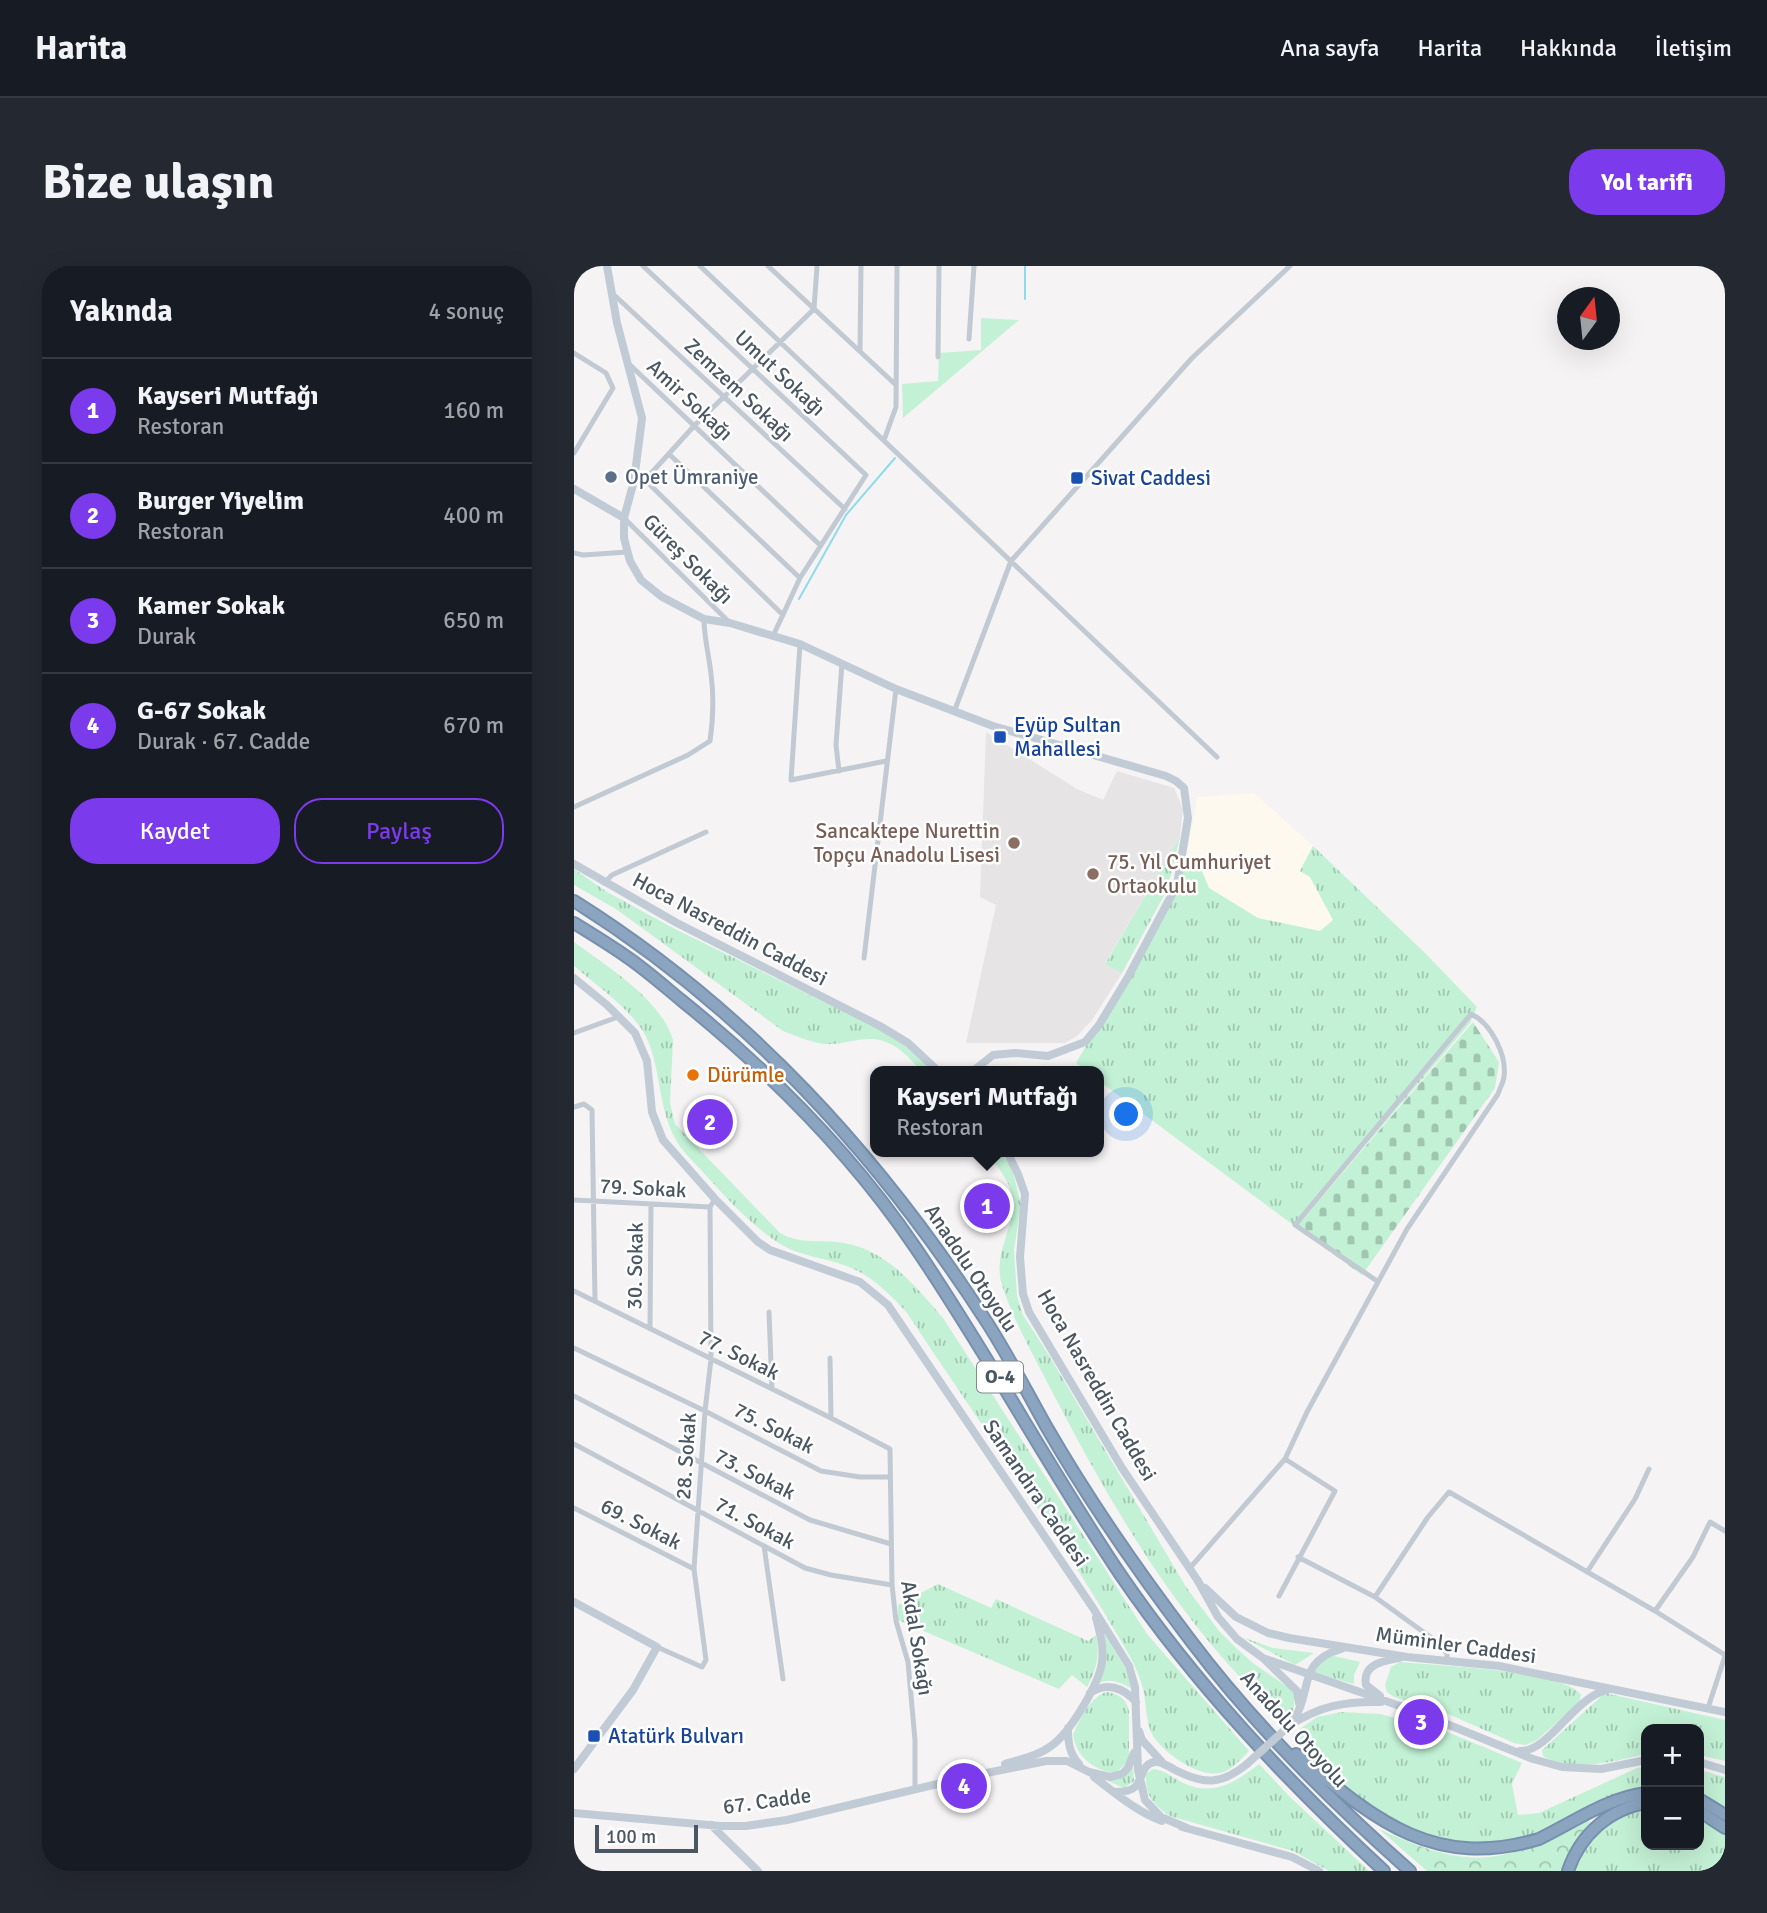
<!DOCTYPE html>
<html lang="tr">
<meta charset="utf-8">
<style>
:root{--surface:#171b24;--page:#242831;--text:#f1f3f6;--muted:#9ea1a6;--line:#363941;--accent:#7c3aed}
body{margin:0;font-family:Signika,sans-serif;background:var(--page);color:var(--text)}
.controls{position:absolute;right:21px;bottom:21px;display:grid;overflow:hidden;border-radius:14px;box-shadow:0 7px 28px #0002}
.controls button{width:63px;height:63px;display:grid;place-items:center;padding:0;border:0;border-bottom:2px solid var(--line);background:var(--surface);color:var(--text);font:35px sans-serif}
.compass{position:absolute;left:983px;top:21px;width:63px;height:63px;border-radius:50%;background:var(--surface);box-shadow:0 7px 28px #0002;rotate:15deg}
.scale{position:absolute;left:21px;bottom:18px;width:103px;box-sizing:border-box;padding-left:7px;border:4px solid #4a5661;border-top:0;font-size:19px;line-height:24px;white-space:nowrap;color:#4a5661;-webkit-text-stroke:5px #fff;paint-order:stroke}
.you{position:absolute;left:553px;top:849px;width:24px;height:24px;margin:-18px;border:5px solid #fff;border-radius:50%;background:#1a73e8;box-shadow:0 0 0 10px #1a73e833}
.badge{display:grid;place-items:center;width:46px;height:46px;border-radius:50%;background:var(--accent);color:#fff;font-size:23px;font-weight:700}
.pin{position:absolute;translate:-50% -50%;border:4px solid #fff;box-shadow:0 2px 7px #0006}
.popup{position:absolute;left:296px;top:800px;width:234px;height:91px;box-sizing:border-box;display:grid;place-content:center;border-radius:14px;background:var(--surface);filter:drop-shadow(0 2px 5px #0005);font-size:23px;white-space:nowrap;color:var(--muted)}
.popup b{font-size:26px;color:var(--text)}
.popup::after{content:'';position:absolute;left:50%;top:100%;margin-left:-14px;border:14px solid transparent;border-top-color:var(--surface)}
.list{margin:0;padding:0;list-style:none}
h2{display:flex;justify-content:space-between;align-items:center;height:91px;margin:0;padding:0 28px;font-size:30px}
h2 small{font-size:23px;font-weight:400;color:var(--muted)}
.list li{display:grid;grid-template-columns:46px 1fr auto;gap:21px;align-items:center;box-sizing:border-box;height:105px;padding:0 28px;border-top:2px solid var(--line)}
.list b{display:block;font-size:26px;white-space:nowrap}
.list p{margin:0;font-size:23px;white-space:nowrap;color:var(--muted)}
.list em{font-size:23px;font-style:normal;color:var(--muted)}
.actions{display:flex;gap:14px;padding:21px 28px}
.actions a{flex:1;padding:16px 0;border:2px solid var(--accent);border-radius:28px;text-align:center;font-size:24px;color:var(--accent)}
.actions .main{background:var(--accent);color:#fff}
.map{position:relative;flex:none;width:1151px;height:1605px;overflow:hidden;border-radius:28px}
header{display:flex;align-items:center;gap:42px;box-sizing:border-box;height:98px;padding:0 35px;background:var(--surface);border-bottom:2px solid var(--line)}
header strong{font-size:33px}
nav{display:flex;gap:38px;margin-inline-start:auto;font-size:24px}
.intro{display:flex;align-items:center;justify-content:space-between;box-sizing:border-box;height:168px;padding:0 42px}
h1{margin:0;font-size:49px}
.button{padding:18px 32px;border-radius:28px;background:var(--accent);color:#fff;font-size:24px;font-weight:700}
main{display:flex;gap:42px;padding:0 42px}
aside{flex:1;background:var(--surface);border-radius:28px;box-shadow:0 7px 28px #0002}
.map>svg:first-child{display:block}
</style>
<header>
<strong>Harita</strong>
<nav><a>Ana sayfa</a><a>Harita</a><a>Hakkında</a><a>İletişim</a></nav>
</header>
<div class="intro"><h1>Bize ulaşın</h1><a class="button">Yol tarifi</a></div>
<main>
<aside>
<h2>Yakında<small>4 sonuç</small></h2>
<ul class="list">
<li><span class="badge">1</span><div><b>Kayseri Mutfağı</b><p>Restoran</p></div><em>160 m</em></li>
<li><span class="badge">2</span><div><b>Burger Yiyelim</b><p>Restoran</p></div><em>400 m</em></li>
<li><span class="badge">3</span><div><b>Kamer Sokak</b><p>Durak</p></div><em>650 m</em></li>
<li><span class="badge">4</span><div><b>G-67 Sokak</b><p>Durak · 67. Cadde</p></div><em>670 m</em></li>
</ul>
<div class="actions"><a class="main">Kaydet</a><a>Paylaş</a></div>
</aside>
<div class="map">
<svg width="1151" height="1605" viewBox="0 0 1151 1605">
<defs>
<pattern id="grass-tufts" width="24" height="20" patternUnits="userSpaceOnUse" patternTransform="scale(1.75)"><rect width="24" height="20" fill="#c3f1d5"/><path d="M3 7l-1-3M5 7V3M7 7l1-3M15 17l-1-3M17 17v-4M19 17l1-3" fill="none" stroke="#a0c6b0"/></pattern>
<pattern id="forest-crowns" width="20" height="18" patternUnits="userSpaceOnUse" patternTransform="scale(1.75)"><rect width="20" height="18" fill="#c3f1d5"/><path d="M2 6a3 3 0 1 1 6 0M12 15a3 3 0 1 1 6 0" fill="none" stroke="#a0c6b0"/></pattern>
<pattern id="cemetery-stones" width="16" height="16" patternUnits="userSpaceOnUse" patternTransform="scale(1.75)"><rect width="16" height="16" fill="#c3f1d5"/><path d="M2 7V4a2 2 0 0 1 4 0v3zM10 15v-3a2 2 0 0 1 4 0v3z" fill="#a0c6b0"/></pattern>
</defs>
<rect width="100%" height="100%" fill="#f5f3f3"/>
<path fill="#fdf9ef" d="M 680,527 L 739,580 L 726,605 L 736,611 L 759,655 L 746,665 L 684,652 L 635,622 L 623,593 L 613,590 L 623,531 Z
M 462,797 L 486,805 L 417,805 L 425,799 Z"/>
<path fill="#e6e4e5" d="M 412,466 L 503,523 L 529,534 L 543,505 L 600,522 L 609,543 L 606,571 L 531,697 L 548,707 L 518,754 L 503,770 L 491,777 L 392,777 L 422,639 L 406,631 Z"/>
<path fill="url(#grass-tufts)" d="M 606,571 L 593,624 L 548,707 L 531,698 Z
M 739,580 L 850,686 L 903,741 L 896,757 L 722,961 L 525,815 L 525,805 L 513,805 L 502,797 L 601,629 L 613,590 L 623,593 L 635,622 L 684,652 L 746,665 L 759,654 L 736,611 L 726,605 Z
M 0,603 L 33,626 L 101,663 L 301,761 L 331,780 L 359,805 L 347,805 C 334,790 321,775 299,773 C 283,772 267,779 250,778 C 236,776 222,770 209,765 L 42,643 L 0,619 Z
M 0,676 C 32,700 87,733 99,774 L 96,837 L 101,858 L 206,967 C 227,979 246,973 270,977 C 313,984 341,1020 369,1052 L 573,1368 L 675,1485 C 667,1493 657,1505 646,1507 C 624,1511 595,1490 582,1474 C 571,1460 573,1439 569,1423 C 565,1406 556,1390 547,1375 C 481,1262 405,1156 333,1047 C 315,1027 296,1008 270,999 C 250,992 228,990 210,980 C 172,958 143,920 113,889 C 83,856 90,814 74,775 C 63,747 23,720 0,700 Z
M 413,886 L 426,886 L 438,902 L 447,938 L 440,984 L 443,1030 L 449,1049 L 476,1091 L 612,1321 L 645,1365 L 662,1382 L 679,1397 L 715,1422 L 721,1429 L 719,1446 L 711,1455 C 605,1361 534,1234 470,1110 C 455,1081 438,1051 428,1019 C 417,985 446,957 437,926 C 433,911 422,899 413,886 Z
M 364,1318 L 417,1342 L 422,1333 L 514,1375 L 522,1369 C 526,1389 523,1402 513,1421 L 498,1409 L 485,1423 L 324,1354 L 324,1339 Z
M 526,1361 L 551,1402 L 558,1423 C 547,1416 536,1411 523,1418 C 532,1397 535,1383 526,1361 Z
M 668,1371 L 699,1382 L 740,1387 L 721,1399 Z
M 760,1390 L 786,1396 L 780,1409 L 780,1418 L 739,1407 L 750,1392 Z
M 826,1396 C 858,1399 993,1405 1007,1429 L 1005,1437 L 963,1474 L 952,1479 L 940,1477 L 874,1448 L 820,1431 L 813,1426 L 811,1419 L 817,1401 Z
M 533,1426 C 545,1428 553,1433 555,1446 L 555,1491 L 553,1497 L 541,1507 C 520,1504 502,1491 499,1469 C 505,1455 517,1429 533,1426 Z
M 1031,1427 L 1151,1454 L 1151,1495 L 1125,1489 L 1125,1463 L 1072,1463 L 1072,1488 C 1041,1495 999,1507 969,1490 L 968,1484 Z
M 768,1446 L 806,1448 L 871,1465 L 948,1497 L 938,1518 L 944,1549 L 965,1547 L 1063,1502 L 1072,1501 L 1072,1521 L 1037,1530 L 943,1577 L 871,1581 L 802,1546 L 765,1514 L 720,1467 L 743,1451 Z
M 685,1498 L 715,1530 L 795,1605 L 755,1605 L 719,1585 L 596,1550 C 579,1538 571,1530 572,1508 L 579,1503 C 591,1504 599,1512 609,1517 C 640,1531 662,1516 685,1498 Z
M 559,1500 L 560,1515 L 550,1522 L 534,1515 Z
M 1125,1504 L 1151,1511 L 1151,1542 L 1125,1528 Z
M 1072,1541 L 1072,1579 L 1125,1579 L 1125,1549 L 1151,1569 L 1151,1605 L 999,1605 C 1011,1568 1037,1551 1072,1541 Z"/>
<path fill="url(#forest-crowns)" d="M 1013,1552 L 1018,1558 L 1002,1576 L 990,1605 L 853,1605 L 805,1563 C 896,1605 926,1600 1013,1552 Z"/>
<path fill="url(#cemetery-stones)" d="M 899,756 L 925,796 L 921,822 L 788,1009 L 722,961 Z"/>
<path fill="#c3f1d5" d="M 407,52 L 445,54 L 329,152 L 328,118 L 364,115 L 365,87 L 407,84 Z"/>
<g fill="none" stroke-linecap="round" stroke-linejoin="round">
<path stroke="#90daee" stroke-width="2" d="M 451,33 L 451,0
M 225,333 L 272,249 L 321,192"/>
<g stroke="#7690ad" stroke-width="14">
<path id="highway" d="M 0,635 C 172,743 305,889 414,1058 C 435,1091 453,1126 472,1160 C 514,1233 566,1308 617,1375 C 681,1460 757,1535 836,1605
M 0,657 C 18,668 36,679 53,691 C 72,704 90,720 107,734 C 195,805 278,888 341,981 C 414,1088 474,1201 546,1308 C 621,1418 712,1514 810,1605
M 722,1488 C 798,1551 857,1605 965,1573 C 1000,1556 1033,1532 1072,1527
M 1125,1533 L 1151,1549
M 1125,1545 L 1151,1562
M 994,1605 C 1006,1569 1035,1543 1072,1537"/>
</g>
<path stroke="#c1cad2" stroke-width="5" d="M 69,0 L 292,209 L 226,312 L 199,370
M 126,0 L 643,491
M 194,0 L 322,119
M 38,27 L 271,243
M 395,73 L 400,0
M 286,84 L 287,0
M 0,87 L 32,107 L 39,122 L 0,187
M 364,91 L 365,0
M 55,98 L 246,279
M 310,174 L 322,141 L 323,0
M 95,188 L 226,312
M 71,214 L 209,349
M 60,215 L 71,214 L 120,160 L 240,43 L 243,0
M 50,252 L 155,356
M 0,287 L 9,289 L 54,286
M 226,378 L 217,514 L 312,495
M 380,446 L 437,295 L 618,92 L 716,0
M 265,505 L 262,479 L 268,397
M 0,541 L 114,489 L 136,475 C 139,454 140,430 137,408 C 135,389 130,372 130,353
M 30,617 L 38,609 L 132,566
M 290,692 L 322,423
M 0,767 L 44,751
M 0,841 L 10,838 L 18,844 L 21,1035
M 0,934 L 136,941
M 0,1025 L 257,1152 L 316,1183 L 318,1319 L 322,1355 L 334,1396 L 341,1474 L 341,1523
M 195,1046 L 198,1123
M 76,1063 L 77,938
M 0,1082 L 131,1145 L 247,1205 L 286,1211 L 316,1211
M 256,1092 L 257,1152
M 0,1130 L 236,1254 L 317,1278
M 0,1178 L 231,1302 L 257,1309 L 318,1319
M 0,1242 L 120,1303
M 190,1280 L 209,1413
M 724,1291 L 801,1331 L 866,1378 L 873,1388 L 873,1395
M 615,1303 L 711,1193 L 733,1146 L 833,963 L 924,828 C 926,822 929,817 930,811 C 933,789 917,757 897,748 L 721,959 L 803,1015
M 1013,1306 L 1061,1233 L 1075,1203
M 705,1330 L 761,1225 L 711,1193
M 801,1331 L 854,1251 L 875,1226 L 1081,1345 L 1151,1389
M 1081,1345 L 1119,1291 L 1136,1256 L 1151,1265
M 83,1381 L 128,1401 L 132,1394 L 120,1303 L 131,1145 L 137,1093 L 136,941 L 141,933
M 1134,1442 L 1151,1390"/>
<path stroke="#c1cbd6" stroke-width="8" d="M 33,0 L 43,57 L 68,152 L 60,215 L 50,252 L 50,272 L 56,295 L 67,314 L 88,331 L 130,353 L 156,357 L 226,378 L 322,423 L 419,460 L 592,510 L 602,515 L 610,522 L 614,552 L 603,619 L 554,711 L 525,759 L 511,776 L 474,790 L 441,787 L 419,789 L 399,805
M 0,223 L 50,252
M 0,598 L 103,657 L 306,760 L 334,777 L 364,805
M 0,712 L 33,739 L 61,767 L 73,795 L 78,846 L 89,874 L 141,933 L 184,976 L 196,984 L 286,1016 L 314,1039 L 519,1342 L 555,1400 L 561,1421 L 564,1504 L 571,1534 L 587,1551 L 613,1562
M 433,886 L 444,908 L 451,928 L 446,991 L 449,1028 L 455,1046 L 548,1202 L 624,1315 L 644,1351 L 663,1373 L 689,1392 L 843,1446 L 959,1493 L 988,1501 L 1027,1503 L 1072,1494
M 631,1322 L 662,1351 L 694,1367 L 715,1372 L 833,1391 L 925,1400 L 1151,1446
M 0,1336 L 83,1381 L 59,1424 L 0,1503
M 691,1394 L 723,1425 L 725,1437
M 516,1427 C 532,1416 549,1421 562,1436
M 806,1430 L 792,1419 C 788,1398 809,1395 825,1392
M 720,1454 C 739,1423 723,1396 767,1383
M 715,1460 C 745,1440 771,1435 807,1436
M 494,1462 C 494,1476 495,1487 505,1498
M 565,1465 L 568,1474 L 588,1496
M 946,1485 C 975,1486 1000,1431 1033,1424
M 1125,1496 L 1151,1504
M 431,1498 C 447,1493 464,1490 477,1480 C 496,1467 525,1418 528,1396 C 530,1381 526,1367 522,1352
M 520,1511 C 541,1527 563,1546 588,1555
M 540,1526 C 546,1526 556,1526 561,1521 C 569,1513 568,1497 581,1496 C 588,1495 595,1501 601,1504 C 631,1519 647,1519 673,1498
M 0,1547 L 146,1560 L 172,1560 L 213,1554 L 388,1512 L 472,1495 L 493,1495 L 515,1506 L 536,1511 L 548,1508 L 554,1502 L 560,1487
M 137,1559 L 184,1605
M 608,1561 L 718,1591 L 745,1605"/>
<use href="#highway" stroke="#8ba5c1" stroke-width="10"/>
<path stroke="#c1cbd6" stroke-width="8" d="M 673,1498 L 715,1460"/>
</g>
<circle fill="#5c6f8a" stroke="#fff" stroke-width="2.5" cx="37" cy="211" r="7"/>
<g fill="#1a4fb4" stroke="#fff" stroke-width="2.5">
<rect x="496" y="205" width="14" height="14" rx="3.5"/>
<rect x="419" y="464" width="14" height="14" rx="3.5"/>
<rect x="13" y="1463" width="14" height="14" rx="3.5"/>
</g>
<g fill="#8d6e63" stroke="#fff" stroke-width="2.5">
<circle cx="440" cy="577" r="7"/>
<circle cx="519" cy="608" r="7"/>
</g>
<circle fill="#e8710a" stroke="#fff" stroke-width="2.5" cx="119" cy="809" r="7"/>
<g text-anchor="middle" dominant-baseline="central" stroke-width="5" stroke-linejoin="round" paint-order="stroke">
<rect fill="#fff" stroke="#808990" stroke-width="2" x="403" y="1095.5" width="46" height="31" rx="5"/>
<g font-size="19" font-weight="bold" fill="#4a5661">
<text x="426" y="1111">O-4</text>
</g>
<g font-size="21" fill="#4a5661" stroke="#fff">
<text transform="translate(206 107) rotate(43)">Umut Sokağı</text>
<text transform="translate(165 124) rotate(43)">Zemzem Sokağı</text>
<text transform="translate(116 134) rotate(43)">Amir Sokağı</text>
<text transform="translate(114 293) rotate(45)">Güreş Sokağı</text>
<text transform="translate(156 663) rotate(28)">Hoca Nasreddin Caddesi</text>
<text transform="translate(69 922) rotate(3)">79. Sokak</text>
<text transform="translate(61 1000) rotate(-89)">30. Sokak</text>
<text transform="translate(397 1002) rotate(56)">Anadolu Otoyolu</text>
<text transform="translate(165 1089) rotate(26)">77. Sokak</text>
<text transform="translate(523 1119) rotate(60)">Hoca Nasreddin Caddesi</text>
<text transform="translate(200 1162) rotate(27)">75. Sokak</text>
<text transform="translate(112 1190) rotate(-86)">28. Sokak</text>
<text transform="translate(181 1208) rotate(27)">73. Sokak</text>
<text transform="translate(462 1227) rotate(56)">Samandıra Caddesi</text>
<text transform="translate(181 1257) rotate(28)">71. Sokak</text>
<text transform="translate(67 1258) rotate(27)">69. Sokak</text>
<text transform="translate(343 1372) rotate(81)">Akdal Sokağı</text>
<text transform="translate(882 1379) rotate(8)">Müminler Caddesi</text>
<text transform="translate(720 1463) rotate(48)">Anadolu Otoyolu</text>
<text transform="translate(193 1535) rotate(-8)">67. Cadde</text>
</g>
<g font-size="21" fill="#4e5e75" stroke="#fff" text-anchor="start">
<text x="51" y="211">Opet Ümraniye</text>
</g>
<g font-size="21" fill="#164399" stroke="#fff" text-anchor="start">
<text x="517" y="212">Sivat Caddesi</text>
<text x="440" y="459">Eyüp Sultan<tspan x="440" dy="24">Mahallesi</tspan></text>
<text x="34" y="1470">Atatürk Bulvarı</text>
</g>
<g font-size="21" fill="#785e54" stroke="#fff" text-anchor="end">
<text x="426" y="565">Sancaktepe Nurettin<tspan x="426" dy="24">Topçu Anadolu Lisesi</tspan></text>
<text x="533" y="596" text-anchor="start">75. Yıl Cumhuriyet<tspan x="533" dy="24">Ortaokulu</tspan></text>
</g>
<g font-size="21" fill="#c56008" stroke="#fff" text-anchor="start">
<text x="133" y="809">Dürümle</text>
</g>
</g>
</svg>
<div class="controls">
<button>+</button>
<button>−</button>
</div>
<svg class="compass" viewBox="-18 -18 36 36"><path d="M0-13l5 13h-10z" fill="#e53935"/><path d="M0 13l5-13h-10z" fill="#9ea1a6"/></svg>
<div class="scale">100 m</div>
<div class="you"></div>
<div class="pin badge" style="left:413px;top:940px">1</div>
<div class="popup"><b>Kayseri Mutfağı</b>Restoran</div>
<div class="pin badge" style="left:136px;top:856px">2</div>
<div class="pin badge" style="left:847px;top:1456px">3</div>
<div class="pin badge" style="left:390px;top:1520px">4</div>
</div>
</main>
